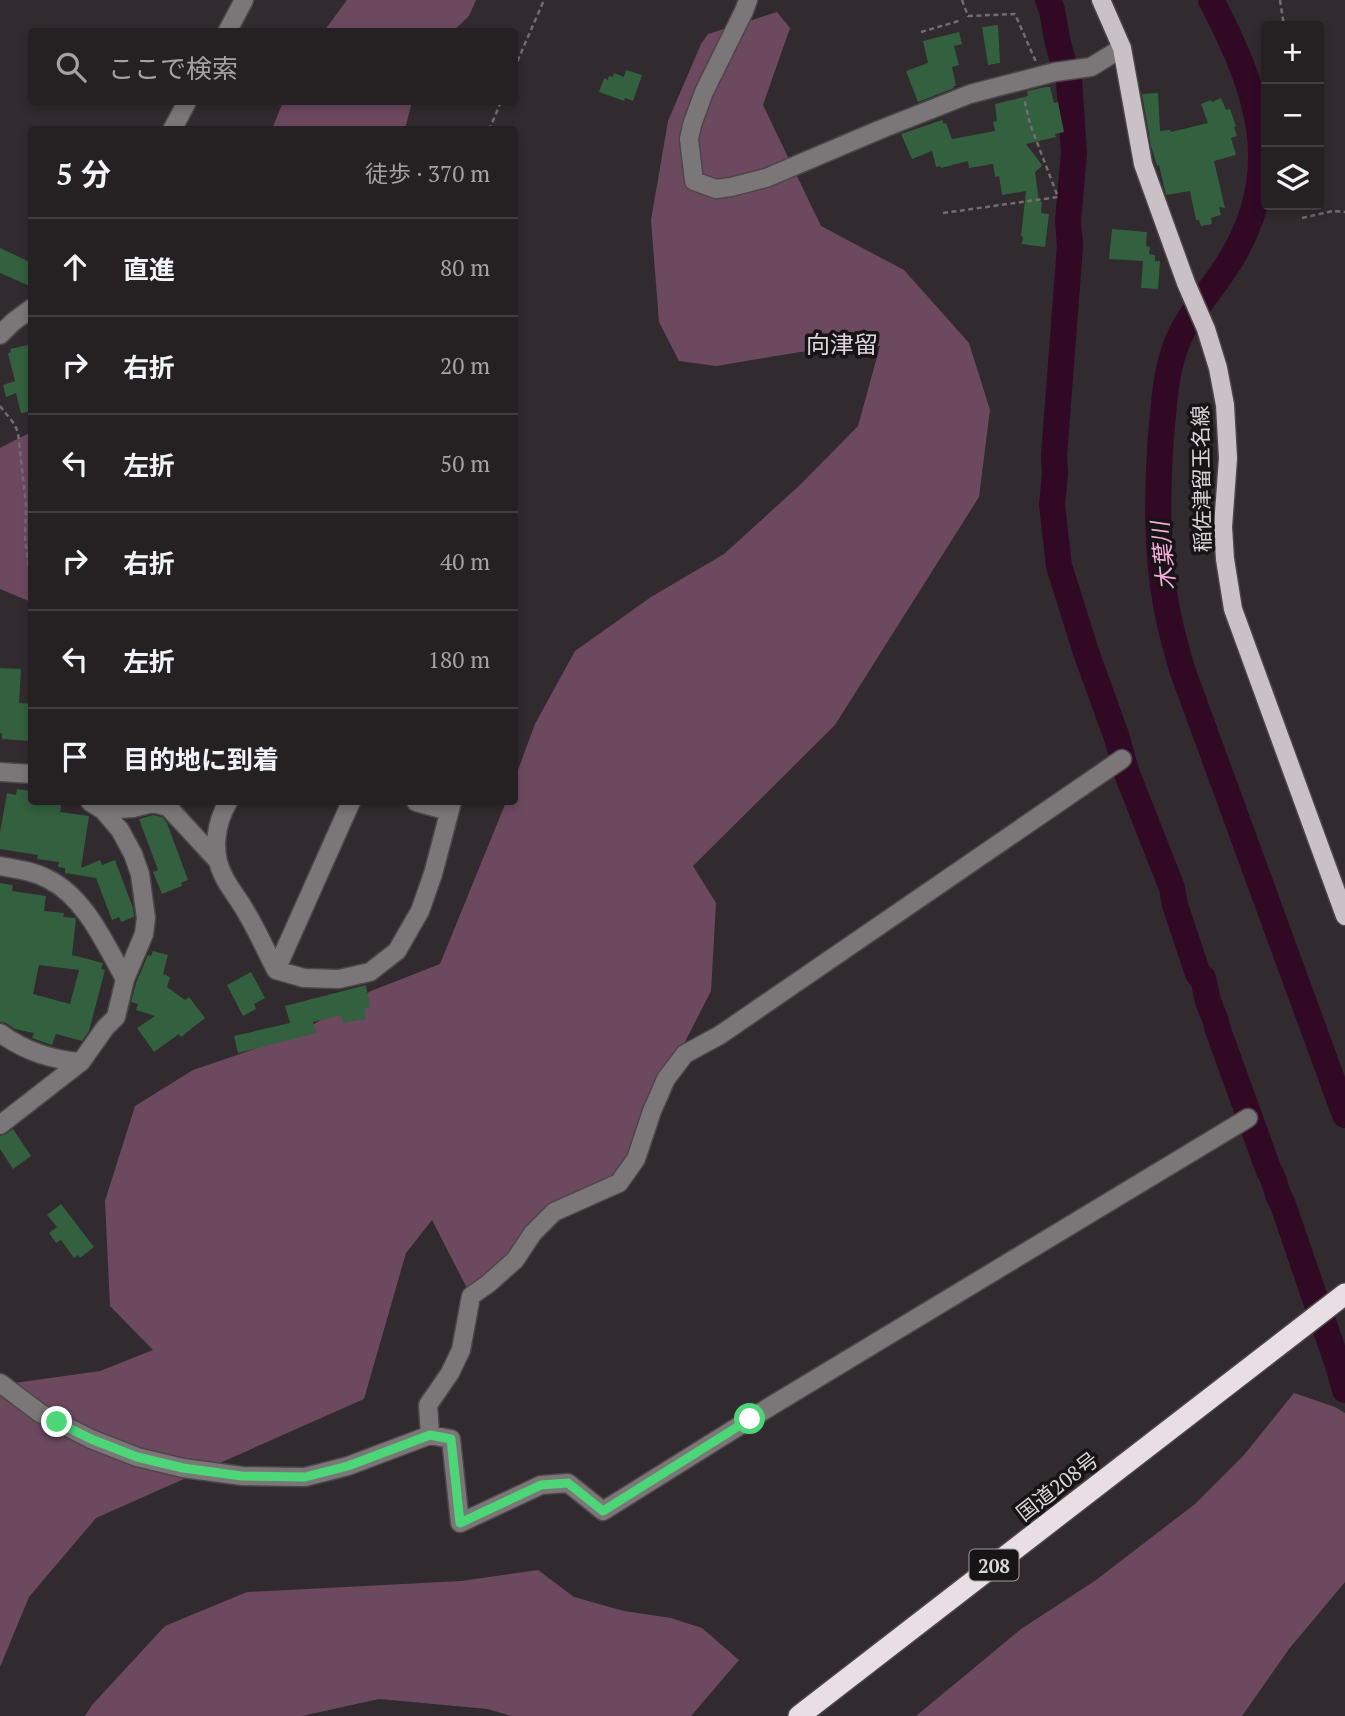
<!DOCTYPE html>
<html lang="ja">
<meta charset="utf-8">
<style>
:root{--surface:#252022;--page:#2d282a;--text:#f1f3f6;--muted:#a3a3a5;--line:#423e40}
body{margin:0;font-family:"PT Serif","Noto Sans JP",serif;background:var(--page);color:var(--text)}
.controls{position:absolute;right:21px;top:21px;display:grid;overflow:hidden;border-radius:7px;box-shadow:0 4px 10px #0003}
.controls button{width:63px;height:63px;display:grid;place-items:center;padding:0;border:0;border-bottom:2px solid var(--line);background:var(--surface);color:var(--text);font:35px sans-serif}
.stop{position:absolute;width:21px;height:21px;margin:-16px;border:5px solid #4cd677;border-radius:50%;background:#fff}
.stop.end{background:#4cd677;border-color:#fff;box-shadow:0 2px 7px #0008}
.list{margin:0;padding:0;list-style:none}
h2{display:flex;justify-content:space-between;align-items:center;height:91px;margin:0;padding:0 28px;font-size:30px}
h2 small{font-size:23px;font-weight:400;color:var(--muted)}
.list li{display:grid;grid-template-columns:46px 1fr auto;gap:21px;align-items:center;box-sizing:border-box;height:98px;padding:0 28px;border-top:2px solid var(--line)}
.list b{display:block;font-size:26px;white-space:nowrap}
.list em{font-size:23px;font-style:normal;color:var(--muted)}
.icon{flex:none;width:38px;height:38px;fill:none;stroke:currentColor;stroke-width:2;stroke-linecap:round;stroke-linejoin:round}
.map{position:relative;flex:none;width:1345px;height:1716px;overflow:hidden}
.search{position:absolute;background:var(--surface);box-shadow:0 4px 10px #0003;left:28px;top:28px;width:490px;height:77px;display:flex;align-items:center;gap:18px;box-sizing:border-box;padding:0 24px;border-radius:7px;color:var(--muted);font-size:26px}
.panel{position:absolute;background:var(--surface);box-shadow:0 4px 10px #0003;left:28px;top:126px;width:490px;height:679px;border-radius:7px}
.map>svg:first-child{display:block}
</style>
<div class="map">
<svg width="1345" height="1716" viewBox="0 0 1345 1716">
<rect width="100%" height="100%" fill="#312a2e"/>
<path fill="#6d4960" d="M 347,0 L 476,0 L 469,16 L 453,31 L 324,31 Z
M 777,12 L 790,28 L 763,105 L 821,226 L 904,270 L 969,343 L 990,410 L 979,497 L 835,725 L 693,866 L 716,903 L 711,991 L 666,1079 L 619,1183 L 554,1212 L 471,1296 L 432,1220 L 406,1253 L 364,1399 L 96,1518 L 29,1597 L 0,1667 L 0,1385 L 100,1371 L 153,1350 L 110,1306 L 105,1201 L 135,1106 L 193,1070 L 295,1035 L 371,991 L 440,964 L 506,802 L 514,802 L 515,778 L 535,724 L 575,651 L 651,597 L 724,554 L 801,484 L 858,426 L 880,346 L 800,352 L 716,366 L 679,361 L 659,322 L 651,220 L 668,121 L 701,44 L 708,34 Z
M 283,102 L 412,102 L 405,129 L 272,129 Z
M 31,432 L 31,602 L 0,589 L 0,448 Z
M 1294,1393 L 1335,1407 L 1345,1413 L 1345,1582 L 1289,1649 L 1242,1716 L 916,1716 L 1021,1629 L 1096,1580 L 1195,1504 L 1244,1455 Z
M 538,1570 L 574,1597 L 624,1611 L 671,1618 L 702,1628 L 739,1660 L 691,1716 L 511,1716 L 488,1709 L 379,1699 L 302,1716 L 85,1716 L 92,1705 L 165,1626 L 247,1592 L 461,1581 Z"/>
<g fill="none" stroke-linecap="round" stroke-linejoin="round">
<path stroke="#310925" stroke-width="26" d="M 1048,0 L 1052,10 L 1058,44 L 1069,81 L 1074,153 L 1068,221 L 1070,246 L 1054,456 L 1055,474 L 1052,505 L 1059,566 L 1086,652 L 1117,738 L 1126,771 L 1172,888 L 1175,905 L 1198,974 L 1203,978 L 1208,1001 L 1215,1019 L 1218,1030 L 1269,1171 C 1276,1180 1275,1193 1282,1202 L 1338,1365 L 1345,1390
M 1211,0 C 1257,88 1287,169 1230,261 C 1213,289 1183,320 1174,351 C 1165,378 1164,407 1161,435 C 1157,494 1156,552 1167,610 C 1171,631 1177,652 1183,672 L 1345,1115"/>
</g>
<path fill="#33603e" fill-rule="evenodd" d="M 998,25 L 1000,63 L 988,65 L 982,27 Z
M 959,32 L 962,44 L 954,46 L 959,65 L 952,67 L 956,86 L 953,86 L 954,88 L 918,102 L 906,71 L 928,63 L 923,41 Z
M 626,70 L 642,75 L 633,101 L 625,98 L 624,101 L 599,92 L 604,78 L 608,80 L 609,76 L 613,77 L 614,73 L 624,77 Z
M 1046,87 L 1050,87 L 1054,103 L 1058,102 L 1064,132 L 1055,134 L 1056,137 L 1026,144 L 1042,165 L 1042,166 L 1035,172 L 1039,201 L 1042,202 L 1041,213 L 1049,214 L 1045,247 L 1022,244 L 1023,237 L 1021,236 L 1026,191 L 1002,195 L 999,176 L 995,177 L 993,164 L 969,168 L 968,161 L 941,168 L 940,166 L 936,167 L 932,151 L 912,159 L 901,134 L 942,120 L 944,124 L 946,123 L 952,139 L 995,131 L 993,122 L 997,121 L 995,104 L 1028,96 L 1027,91 Z
M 1158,93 L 1160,131 L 1170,130 L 1171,132 L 1208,123 L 1201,104 L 1211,100 L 1212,102 L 1221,98 L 1226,110 L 1230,109 L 1236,126 L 1234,127 L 1237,136 L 1231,138 L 1236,155 L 1214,161 L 1225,208 L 1219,207 L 1221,215 L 1211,218 L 1212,224 L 1201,226 L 1199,220 L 1196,220 L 1190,191 L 1166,195 L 1159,165 L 1157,166 L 1151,146 L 1142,94 Z
M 1112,229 L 1147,232 L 1146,246 L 1150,247 L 1149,254 L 1155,255 L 1155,261 L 1160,261 L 1158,289 L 1141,288 L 1143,261 L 1109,259 Z
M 0,248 L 32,263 L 32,287 L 0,273 Z
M 32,344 L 32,411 L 21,413 L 16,393 L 6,397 L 3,385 L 15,381 L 8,353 L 11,352 L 10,349 Z
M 0,668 L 21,669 L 19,703 L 32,704 L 32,741 L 2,739 L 2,734 L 0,733 Z
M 17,789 L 32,791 L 32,802 L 62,802 L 60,812 L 89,816 L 81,868 L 100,860 L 102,865 L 115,860 L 133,908 L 134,917 L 121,922 L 119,917 L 112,920 L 96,878 L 65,873 L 65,868 L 58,867 L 59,862 L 37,859 L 38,855 L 0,849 L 0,832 L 7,793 L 16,795 Z
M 153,815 L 162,817 L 167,823 L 188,880 L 181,883 L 182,886 L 162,894 L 153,872 L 158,870 L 139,819 Z
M 0,883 L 13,885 L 12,891 L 46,896 L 44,911 L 64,913 L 63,917 L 76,918 L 72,955 L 103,963 L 101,969 L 105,970 L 89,1031 L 82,1041 L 56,1034 L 52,1045 L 32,1038 L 34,1033 L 15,1029 L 6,1023 L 0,1022 ZM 39,965 L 79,970 L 70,1004 L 33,994 Z
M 153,951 L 168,955 L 163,974 L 170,977 L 167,987 L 185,1000 L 189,997 L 205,1018 L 181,1037 L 179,1034 L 154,1052 L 137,1028 L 155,1016 L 136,1010 L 138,1004 L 131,1002 L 136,983 L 148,955 L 151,956 Z
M 251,972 L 265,998 L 254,1004 L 256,1009 L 243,1016 L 227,985 Z
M 366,985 L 370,1007 L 364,1009 L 366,1019 L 343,1023 L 341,1015 L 313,1022 L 316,1033 L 238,1053 L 234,1036 L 290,1023 L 285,1006 Z
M 13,1129 L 31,1156 L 13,1169 L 0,1149 L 0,1136 L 6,1134 Z
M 61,1204 L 94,1247 L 80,1258 L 78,1255 L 74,1258 L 61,1240 L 56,1243 L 49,1233 L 57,1227 L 47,1215 Z"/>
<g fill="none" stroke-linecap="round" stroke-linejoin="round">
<g stroke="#4c4649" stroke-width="21">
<path id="minor" d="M 748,0 L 744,11 L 704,92 L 692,125 L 689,139 L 694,181 L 716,189 L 731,187 L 766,178 L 879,130 L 970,94 L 1055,72 L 1091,67 L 1122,48
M 227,32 L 244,0
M 172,130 L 187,102
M 0,335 L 13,322 L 32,308
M 0,772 L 32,774
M 228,802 C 216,823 211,851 223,875 C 229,888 239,899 246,912 C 257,930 266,951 276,970 L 304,978 L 339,979 L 370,972 L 397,951 L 420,911 L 433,874 L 452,802
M 416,802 L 449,811
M 103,810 L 133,808 L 153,803 L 168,807 L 217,860
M 0,866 C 17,869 33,871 48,879 C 86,898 105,944 125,979
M 276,970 L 351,802
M 0,1033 C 23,1050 52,1060 81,1062
M 0,1125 L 81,1062 L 105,1028 L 116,1017 L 125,979 L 144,934 L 146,918 L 140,874 L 133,854 L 120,830 L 103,810 L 90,802
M 0,1383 L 40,1413 L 91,1439 L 137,1457 L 183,1468 L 242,1476 L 305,1477 L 348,1466 L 430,1435 L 451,1439 L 460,1523 L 541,1485 L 568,1483 L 603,1511 L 771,1406 L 1248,1118
M 430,1435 L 428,1405 L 450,1373 L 461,1350 L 471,1296 L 488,1284 L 515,1260 L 533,1233 L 554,1212 L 619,1183 L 636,1159 L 652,1111 L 666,1079 L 685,1054 L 720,1035 L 1122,759"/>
</g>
<g stroke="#4c4649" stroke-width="21">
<path id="major" d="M 1101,0 L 1122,48 L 1143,164 L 1186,283 L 1206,329 L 1218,368 L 1225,405 L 1228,458 L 1223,527 L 1225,559 L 1233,609 L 1345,916"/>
</g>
<g stroke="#4c4649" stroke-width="24">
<path id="highway" d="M 799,1716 L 1345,1294"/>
</g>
<path stroke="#736d71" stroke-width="2.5" stroke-dasharray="5 3.5" stroke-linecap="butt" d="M 962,0 L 968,16 L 1015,14 L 1036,62
M 1280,0 L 1284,26
M 921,32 L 962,20
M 514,69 L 544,0
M 489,130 L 501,102
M 943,213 L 1058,197 L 1030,124 L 1024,98
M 1302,218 L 1333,211 L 1345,212
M 0,406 L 15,425 L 18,433 L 26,505 L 25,540 L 32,590"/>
<use href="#minor" stroke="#7b7779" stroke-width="18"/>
<use href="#major" stroke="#c9c1c6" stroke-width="18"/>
<use href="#highway" stroke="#e8dee4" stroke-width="21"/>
</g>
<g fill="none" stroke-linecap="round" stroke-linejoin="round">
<path stroke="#4cd677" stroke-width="9" d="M 57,1422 L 91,1439 L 137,1457 L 183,1468 L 242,1476 L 305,1477 L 348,1466 L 430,1435 L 451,1439 L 460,1523 L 541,1485 L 568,1483 L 603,1511 L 750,1419"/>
</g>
<g text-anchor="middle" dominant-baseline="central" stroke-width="7" stroke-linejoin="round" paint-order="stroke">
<rect fill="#171416" stroke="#a09c9e" stroke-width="2" x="969.5" y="1549.5" width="49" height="31" rx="5"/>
<g font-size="19" font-weight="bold" fill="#dbd6d9">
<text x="994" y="1565">208</text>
</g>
<g font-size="21" fill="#dbd6d9" stroke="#171416">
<text transform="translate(1201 479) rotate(-91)">稲佐津留玉名線</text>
<text transform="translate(1057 1486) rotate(-38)">国道208号</text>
</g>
<g font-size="23" font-style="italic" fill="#f7acda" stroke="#171416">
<text transform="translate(1163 556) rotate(-96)">木葉川</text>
</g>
<g font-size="24" fill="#dfd5db" stroke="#171416">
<text x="842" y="344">向津留</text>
</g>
</g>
</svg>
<div class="controls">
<button>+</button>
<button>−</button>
<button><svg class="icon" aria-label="layers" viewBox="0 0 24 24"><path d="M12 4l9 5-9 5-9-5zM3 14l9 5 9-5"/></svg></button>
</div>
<div class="stop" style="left:750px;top:1419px"></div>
<div class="stop end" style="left:57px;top:1422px"></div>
<div class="search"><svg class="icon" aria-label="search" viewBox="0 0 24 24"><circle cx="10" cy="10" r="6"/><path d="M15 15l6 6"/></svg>ここで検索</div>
<section class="panel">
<h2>5 分<small>徒歩 · 370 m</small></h2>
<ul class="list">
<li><svg class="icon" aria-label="ahead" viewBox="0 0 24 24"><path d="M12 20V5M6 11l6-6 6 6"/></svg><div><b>直進</b></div><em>80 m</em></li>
<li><svg class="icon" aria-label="right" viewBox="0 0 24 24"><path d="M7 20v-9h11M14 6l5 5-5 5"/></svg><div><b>右折</b></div><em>20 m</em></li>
<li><svg class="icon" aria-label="left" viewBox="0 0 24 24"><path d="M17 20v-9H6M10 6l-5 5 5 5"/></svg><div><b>左折</b></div><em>50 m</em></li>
<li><svg class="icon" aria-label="right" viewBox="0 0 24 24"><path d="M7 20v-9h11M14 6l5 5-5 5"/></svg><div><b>右折</b></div><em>40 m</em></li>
<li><svg class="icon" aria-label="left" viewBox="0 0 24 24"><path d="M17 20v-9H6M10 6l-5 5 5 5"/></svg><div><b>左折</b></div><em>180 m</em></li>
<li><svg class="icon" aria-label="arrive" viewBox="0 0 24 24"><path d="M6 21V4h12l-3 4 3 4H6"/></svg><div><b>目的地に到着</b></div></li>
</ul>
</section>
</div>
